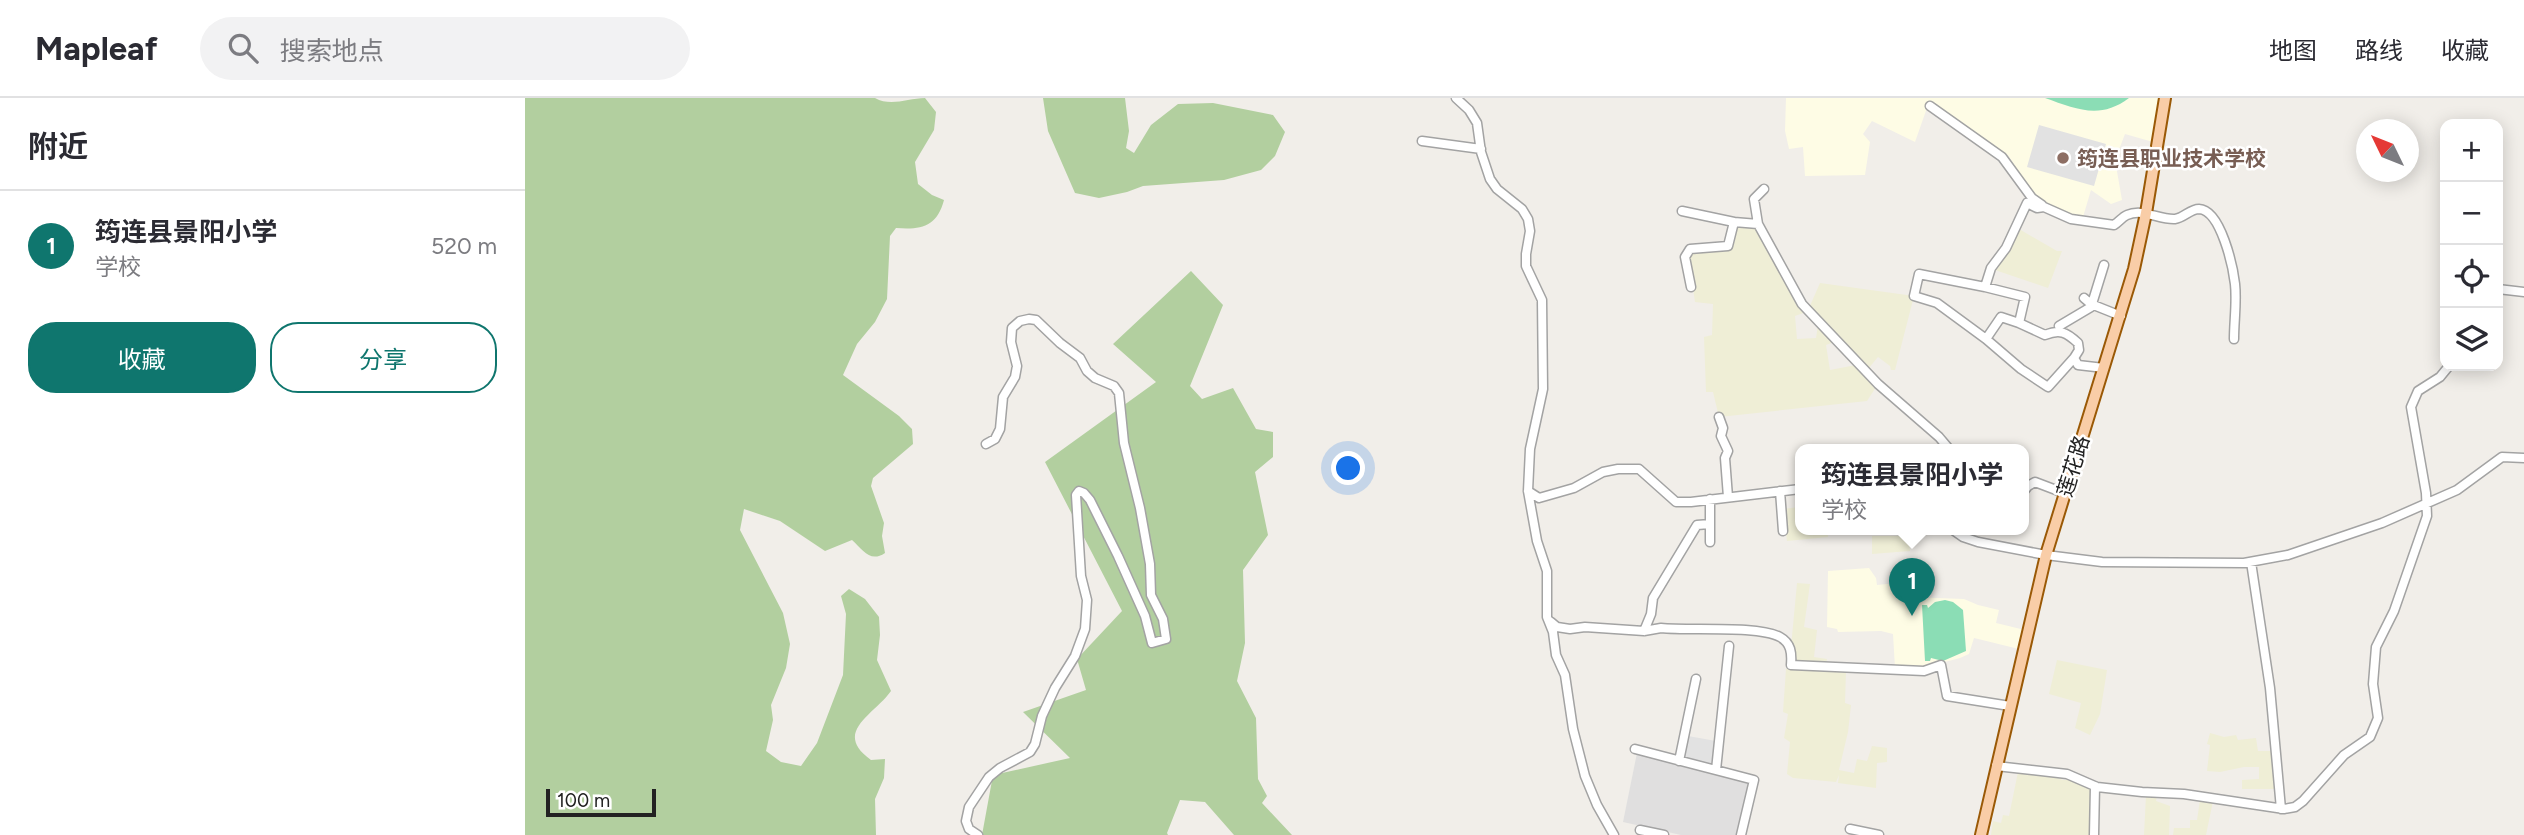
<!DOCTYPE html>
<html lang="zh">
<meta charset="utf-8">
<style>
:root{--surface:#fff;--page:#f2f2f3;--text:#2b2b33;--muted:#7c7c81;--line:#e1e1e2;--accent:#0f766e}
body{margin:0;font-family:Figtree,"Noto Sans SC",sans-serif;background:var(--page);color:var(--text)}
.controls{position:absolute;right:21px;top:21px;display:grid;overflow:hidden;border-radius:14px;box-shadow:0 4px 18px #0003}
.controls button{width:63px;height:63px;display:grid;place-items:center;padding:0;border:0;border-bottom:2px solid var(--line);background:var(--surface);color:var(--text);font:35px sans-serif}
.compass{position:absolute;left:1831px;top:21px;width:63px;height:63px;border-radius:50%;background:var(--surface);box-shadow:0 4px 18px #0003;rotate:313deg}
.scale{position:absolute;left:21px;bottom:18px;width:110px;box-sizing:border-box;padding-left:7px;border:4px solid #222;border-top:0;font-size:19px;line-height:24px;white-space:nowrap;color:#222;-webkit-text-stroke:5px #fff;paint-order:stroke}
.you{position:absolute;left:824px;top:371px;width:24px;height:24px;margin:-18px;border:5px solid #fff;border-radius:50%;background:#1a73e8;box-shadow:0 0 0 10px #1a73e833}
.badge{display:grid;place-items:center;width:46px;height:46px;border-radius:50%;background:var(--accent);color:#fff;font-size:23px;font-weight:700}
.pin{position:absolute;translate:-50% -58px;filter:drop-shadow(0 2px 4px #0008)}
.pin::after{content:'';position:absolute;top:37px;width:24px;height:21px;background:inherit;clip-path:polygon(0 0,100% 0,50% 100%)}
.popup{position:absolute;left:1270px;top:346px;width:234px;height:91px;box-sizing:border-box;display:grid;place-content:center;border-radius:14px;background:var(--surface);filter:drop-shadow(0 2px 5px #0005);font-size:23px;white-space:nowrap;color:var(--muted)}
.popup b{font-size:26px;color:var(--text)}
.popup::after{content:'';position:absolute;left:50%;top:100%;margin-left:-14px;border:14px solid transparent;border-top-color:var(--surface)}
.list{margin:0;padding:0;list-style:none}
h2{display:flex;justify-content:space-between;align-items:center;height:91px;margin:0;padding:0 28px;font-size:30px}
h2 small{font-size:23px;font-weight:400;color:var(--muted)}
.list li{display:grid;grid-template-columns:46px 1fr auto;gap:21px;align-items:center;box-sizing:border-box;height:112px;padding:0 28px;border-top:2px solid var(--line)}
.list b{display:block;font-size:26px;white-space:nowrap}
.list p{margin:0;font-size:23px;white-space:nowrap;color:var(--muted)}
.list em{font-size:23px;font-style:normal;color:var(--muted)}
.actions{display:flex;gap:14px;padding:21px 28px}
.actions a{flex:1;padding:16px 0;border:2px solid var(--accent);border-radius:28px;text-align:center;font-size:24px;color:var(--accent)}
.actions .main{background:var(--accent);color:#fff}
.icon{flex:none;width:38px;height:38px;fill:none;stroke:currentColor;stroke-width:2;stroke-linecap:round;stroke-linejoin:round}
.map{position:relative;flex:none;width:1999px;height:737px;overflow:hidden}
header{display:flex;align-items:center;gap:42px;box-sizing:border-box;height:98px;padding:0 35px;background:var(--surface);border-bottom:2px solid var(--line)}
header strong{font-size:33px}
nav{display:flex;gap:38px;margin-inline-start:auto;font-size:24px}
.search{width:490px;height:63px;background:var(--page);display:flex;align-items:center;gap:18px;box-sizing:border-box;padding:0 24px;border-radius:38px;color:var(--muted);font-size:26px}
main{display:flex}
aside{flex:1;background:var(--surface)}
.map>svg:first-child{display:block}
</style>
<header>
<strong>Mapleaf</strong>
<div class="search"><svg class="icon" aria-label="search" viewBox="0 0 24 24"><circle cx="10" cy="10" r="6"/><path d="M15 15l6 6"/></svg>搜索地点</div>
<nav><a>地图</a><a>路线</a><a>收藏</a></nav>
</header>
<main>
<aside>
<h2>附近<small></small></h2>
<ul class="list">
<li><span class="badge">1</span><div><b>筠连县景阳小学</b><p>学校</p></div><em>520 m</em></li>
</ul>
<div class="actions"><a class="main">收藏</a><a>分享</a></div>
</aside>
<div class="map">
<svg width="1999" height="737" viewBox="0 0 1999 737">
<rect width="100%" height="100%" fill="#f1eee9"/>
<path fill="#e0dfdf" d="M 1112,655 L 1225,683 L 1213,737 L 1156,737 L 1098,724 Z"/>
<path fill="#fefce5" d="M 1261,0 L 1635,0 L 1628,44 L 1600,36 L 1590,62 L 1597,102 L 1586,106 L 1566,92 L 1558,119 L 1544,117 L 1508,97 L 1483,57 L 1403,7 L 1390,44 L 1347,23 L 1338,36 L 1345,44 L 1340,77 L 1280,78 L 1278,49 L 1264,51 L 1260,33 Z
M 1344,470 L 1351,480 L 1352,487 L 1382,484 L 1382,496 L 1385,499 L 1439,501 L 1453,507 L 1474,512 L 1471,525 L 1500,532 L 1494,551 L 1449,540 L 1444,556 L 1435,560 L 1393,571 L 1370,570 L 1368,536 L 1356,533 L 1313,534 L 1312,531 L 1302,529 L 1303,473 Z"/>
<path fill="#efeed6" d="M 1233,126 L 1281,214 L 1270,218 L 1272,241 L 1291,240 L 1293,227 L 1309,244 L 1301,247 L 1305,272 L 1331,267 L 1353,286 L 1342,303 L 1194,319 L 1188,294 L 1181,294 L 1179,239 L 1187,237 L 1188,206 L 1170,204 L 1164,162 L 1167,154 L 1205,150 L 1210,128 Z
M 1494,131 L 1532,153 L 1537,153 L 1523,190 L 1470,172 Z
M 1295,185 L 1389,198 L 1370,272 L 1366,272 L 1365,268 L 1353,259 L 1343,271 L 1284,210 Z
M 1274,409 L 1275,432 L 1302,432 L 1303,439 L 1262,443 L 1258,411 Z
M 1347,438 L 1378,438 L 1381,443 L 1384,443 L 1385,453 L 1347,456 Z
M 1272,485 L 1285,486 L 1279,529 L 1292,532 L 1289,559 L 1302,561 L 1301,567 L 1272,565 L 1269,561 L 1266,549 Z
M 1532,562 L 1582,572 L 1575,616 L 1565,637 L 1550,630 L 1556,605 L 1524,596 Z
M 1261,571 L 1321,573 L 1320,605 L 1326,607 L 1323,634 L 1314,672 L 1329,675 L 1332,661 L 1342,663 L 1347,648 L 1362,650 L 1362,664 L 1352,665 L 1351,690 L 1313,685 L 1314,677 L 1311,684 L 1268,680 L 1262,676 L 1265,644 L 1259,640 L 1263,616 L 1258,614 Z
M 1685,635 L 1699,639 L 1711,637 L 1713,642 L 1731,640 L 1733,653 L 1750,653 L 1753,691 L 1717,691 L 1717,682 L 1734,681 L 1734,669 L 1719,669 L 1695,674 L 1682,673 L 1685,647 L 1682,646 Z
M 1493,674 L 1525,677 L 1538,682 L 1547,682 L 1564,690 L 1569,695 L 1566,737 L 1466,737 L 1468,723 L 1476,725 L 1478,717 L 1484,718 Z
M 1621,697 L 1632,697 L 1631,703 L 1645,708 L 1644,737 L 1619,737 Z
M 1675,702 L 1688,703 L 1681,737 L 1648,737 L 1649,730 L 1665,730 L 1665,722 L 1672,722 Z"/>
<path fill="#b2cf9f" d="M 0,0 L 350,0 C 366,9 383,0 400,0 L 411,14 L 409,32 L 390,64 L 393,86 L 407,97 L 419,102 C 412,129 396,132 371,130 L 365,138 L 362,201 L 350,224 L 332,246 L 318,277 L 374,318 L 387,331 L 388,346 L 348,380 L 346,388 L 359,425 L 357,438 L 360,455 C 345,465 338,452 327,442 L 300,453 L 255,423 L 219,411 L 215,432 L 258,515 L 265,546 L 261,570 L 246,607 L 248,622 L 241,653 L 256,664 L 276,668 L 292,645 L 318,577 L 321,516 L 316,498 L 324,491 L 340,501 L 354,519 L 355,537 L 352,562 L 366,593 C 349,617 307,634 346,662 L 360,661 L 359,680 L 350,701 L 351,737 L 0,737 Z
M 518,0 L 600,0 L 604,33 L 601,50 L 609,55 L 626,27 L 653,6 L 688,5 L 748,17 L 760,34 L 750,58 L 736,72 L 699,82 L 618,88 L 602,94 L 574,100 L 550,95 L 523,33 Z
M 666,173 L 698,207 L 665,288 L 677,301 L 708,290 L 731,331 L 748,334 L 748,359 L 730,374 L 743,437 L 718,472 L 720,545 L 712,583 L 731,620 L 733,681 L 742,698 L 737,705 L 767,737 L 709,737 L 680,704 L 655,702 L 642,735 L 643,737 L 457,737 L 468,677 L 545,660 L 498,614 L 561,592 L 552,561 L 597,513 L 520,364 L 631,284 L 588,246 Z"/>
<path fill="#8bddb5" d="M 1520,0 L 1604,0 C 1575,22 1551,11 1520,0 Z
M 1420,502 L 1428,504 L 1438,512 L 1441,553 L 1418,563 L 1406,560 L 1405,563 L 1400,563 L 1397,507 L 1402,507 L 1403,510 L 1410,504 Z"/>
<path fill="#e2e2e2" d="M 1514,27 L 1581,46 L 1569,88 L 1502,69 Z
M 1163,638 L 1191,643 L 1187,669 L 1159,661 Z"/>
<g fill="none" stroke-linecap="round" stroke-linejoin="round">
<g stroke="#a3a3a3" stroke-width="11">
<path id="minor" d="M 931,0 L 944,12 L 952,25 L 956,54 L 965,81 L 972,91 L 997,111 L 1003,121 L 1005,133 L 1001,156 L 1001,168 L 1017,202 L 1018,291 L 1005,351 L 1003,393 L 1012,443 L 1022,473 L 1022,519 L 1028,534 L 1031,557 L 1040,577 L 1048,631 L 1060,678 L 1072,707 L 1089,737
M 1405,8 L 1477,59 L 1507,100 L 1517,107
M 897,43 L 956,51
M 1239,91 L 1229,101 L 1233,126 L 1277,206 L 1353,286 L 1414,339 L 1425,352
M 1157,113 L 1209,124
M 1166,189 L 1160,159 L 1165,151 L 1203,148 L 1209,124 L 1233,126
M 1460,189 L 1466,170 L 1481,150 L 1502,105 L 1512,110 L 1519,109 L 1546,121 L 1589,127 C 1594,124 1597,119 1602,117 C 1618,110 1634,122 1650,121 C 1659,120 1665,111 1674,111 C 1696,112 1708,169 1710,186 C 1712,204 1709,223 1709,241
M 1973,191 L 1999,194
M 1559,200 L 1566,206 L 1596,218
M 1494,225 L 1520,237 C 1535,231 1541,234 1553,245 L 1554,252 L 1549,260
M 1534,228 L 1566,209 L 1579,167
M 1461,241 L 1476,219 L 1494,225 L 1500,199 L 1460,189 L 1394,176 L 1389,198 L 1412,205 L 1461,241 L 1496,271 L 1523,289 L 1549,260 L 1553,267 L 1579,270
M 1194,319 L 1198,330 L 1196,338 L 1203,353 L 1200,360 L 1203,399
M 1003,393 L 1014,400 L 1049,390 L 1078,374 L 1093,371 L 1114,371 L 1151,404 L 1166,404 L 1275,391
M 1255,393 L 1258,433
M 1499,393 L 1503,388 L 1510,384 L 1539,395
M 1428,432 L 1438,439 L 1453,444 L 1521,457 L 1577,464 L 1719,465 L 1763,457 L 1857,425 L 1932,392 L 1977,359 L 1999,360
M 1185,444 L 1185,426
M 1726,464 L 1745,590 L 1756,711
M 1026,524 L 1032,529 L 1045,531 L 1060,529 L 1119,533 L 1136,530 C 1164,533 1233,527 1255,539 C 1266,545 1267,555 1266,567 L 1399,573 L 1416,567 L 1422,598 L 1485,608
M 1119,533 L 1126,516 L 1128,500 L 1172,427 L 1185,426 L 1185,401
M 1110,651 L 1229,682 L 1216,737
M 1154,663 L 1171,581
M 1471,668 L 1542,676 L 1572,689 L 1617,694 L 1659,696 L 1759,711 L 1770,709 L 1778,703 L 1819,657 L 1845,639 L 1853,620 L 1848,586 L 1851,549 L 1869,513 L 1902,418 L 1901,395 L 1886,309 L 1893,293 L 1915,279 L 1924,268
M 1191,672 L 1204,548
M 1325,731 L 1354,737
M 1115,732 L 1139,737
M 453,737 L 444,731 L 441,723 L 444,709 L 464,679 L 475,670 L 505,654 L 510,646 L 517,618 L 530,590 L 550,558 L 560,531 L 562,502 L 556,478 L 551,397 L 554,393 L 559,395 L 565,402 L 593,458 L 620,518 L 627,545 L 641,541 L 638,521 L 626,497 L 625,466 L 615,410 L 599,345 L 594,295 L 589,288 L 570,280 L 562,273 L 555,260 L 535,245 L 511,222 L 504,221 L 495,223 L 487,230 L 486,244 L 492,268 L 490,279 L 478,299 L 475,331 L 470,341 L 461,346
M 1569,737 L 1570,688"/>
</g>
<g stroke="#9a5906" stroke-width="14">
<path id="major" d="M 1456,737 L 1521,457 L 1609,171 L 1621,115 L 1640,0"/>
</g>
<use href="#minor" stroke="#fff" stroke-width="8"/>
<use href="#major" stroke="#f9cda7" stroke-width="10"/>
</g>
<circle fill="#8d6e63" stroke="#fff" stroke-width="2.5" cx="1538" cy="60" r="7"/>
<g text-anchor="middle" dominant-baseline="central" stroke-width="5" stroke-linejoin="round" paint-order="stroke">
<g font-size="21" font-weight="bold" fill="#785e54" stroke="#fff" text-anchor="start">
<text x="1552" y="60">筠连县职业技术学校</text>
</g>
<g font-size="21" fill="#222" stroke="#fff">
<text transform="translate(1548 368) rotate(-73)">莲花路</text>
</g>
</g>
</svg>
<div class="controls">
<button>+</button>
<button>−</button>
<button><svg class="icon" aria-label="locate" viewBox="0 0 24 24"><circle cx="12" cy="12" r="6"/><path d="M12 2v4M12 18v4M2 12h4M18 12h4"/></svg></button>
<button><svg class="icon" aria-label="layers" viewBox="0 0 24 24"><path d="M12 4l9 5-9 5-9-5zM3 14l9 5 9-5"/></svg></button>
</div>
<svg class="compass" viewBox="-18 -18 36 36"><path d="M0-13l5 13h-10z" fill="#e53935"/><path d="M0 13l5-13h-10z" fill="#7c7c81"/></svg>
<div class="scale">100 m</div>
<div class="you"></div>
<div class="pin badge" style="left:1387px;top:518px">1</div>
<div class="popup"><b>筠连县景阳小学</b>学校</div>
</div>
</main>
